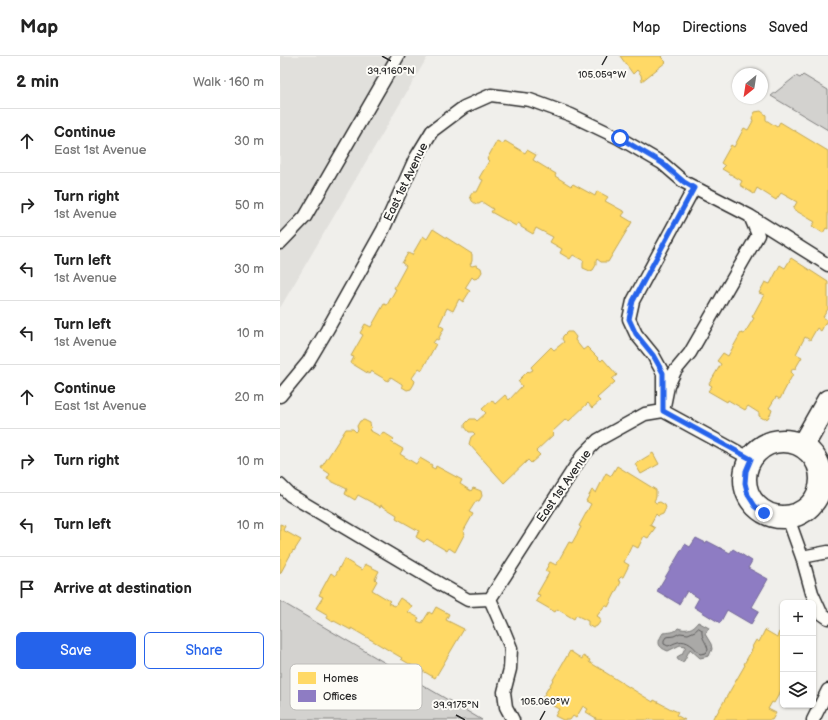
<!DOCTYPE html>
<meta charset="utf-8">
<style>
:root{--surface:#fff;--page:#f2f2f2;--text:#222;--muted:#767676;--line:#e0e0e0;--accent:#2563eb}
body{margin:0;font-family:"Balsamiq Sans",sans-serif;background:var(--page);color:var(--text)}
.controls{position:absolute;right:12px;bottom:12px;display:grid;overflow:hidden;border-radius:6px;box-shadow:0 1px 3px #0004}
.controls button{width:36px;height:36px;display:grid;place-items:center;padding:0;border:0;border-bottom:1px solid var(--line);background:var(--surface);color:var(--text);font:20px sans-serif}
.compass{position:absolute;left:452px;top:12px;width:36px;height:36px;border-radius:50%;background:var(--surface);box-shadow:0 1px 3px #0004;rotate:210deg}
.stop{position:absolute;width:12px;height:12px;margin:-9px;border:3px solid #2563eb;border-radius:50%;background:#fff}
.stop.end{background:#2563eb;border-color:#fff;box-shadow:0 1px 4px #0008}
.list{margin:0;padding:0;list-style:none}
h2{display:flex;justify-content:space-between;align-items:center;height:52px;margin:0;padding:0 16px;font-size:17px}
h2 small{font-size:13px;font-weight:400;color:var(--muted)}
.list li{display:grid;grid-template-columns:26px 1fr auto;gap:12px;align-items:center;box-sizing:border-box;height:64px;padding:0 16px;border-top:1px solid var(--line)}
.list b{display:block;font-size:15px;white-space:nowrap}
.list p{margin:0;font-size:13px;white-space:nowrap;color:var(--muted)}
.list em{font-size:13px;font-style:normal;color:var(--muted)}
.actions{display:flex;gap:8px;padding:12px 16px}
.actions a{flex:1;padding:9px 0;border:1px solid var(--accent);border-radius:6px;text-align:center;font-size:14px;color:var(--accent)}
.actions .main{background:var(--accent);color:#fff}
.icon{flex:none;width:22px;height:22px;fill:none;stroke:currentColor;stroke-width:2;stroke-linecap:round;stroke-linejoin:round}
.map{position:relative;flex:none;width:548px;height:664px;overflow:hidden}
header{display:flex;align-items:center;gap:24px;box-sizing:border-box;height:56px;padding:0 20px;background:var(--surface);border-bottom:1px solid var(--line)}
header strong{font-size:19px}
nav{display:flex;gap:22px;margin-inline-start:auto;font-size:14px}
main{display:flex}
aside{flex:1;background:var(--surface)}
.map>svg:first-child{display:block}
</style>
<header>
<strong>Map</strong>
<nav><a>Map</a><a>Directions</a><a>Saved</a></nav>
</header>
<main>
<aside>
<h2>2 min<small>Walk · 160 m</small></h2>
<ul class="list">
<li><svg class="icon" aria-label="ahead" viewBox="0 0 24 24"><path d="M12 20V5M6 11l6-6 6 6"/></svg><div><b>Continue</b><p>East 1st Avenue</p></div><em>30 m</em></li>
<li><svg class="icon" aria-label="right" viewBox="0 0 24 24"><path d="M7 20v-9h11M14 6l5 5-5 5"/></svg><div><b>Turn right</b><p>1st Avenue</p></div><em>50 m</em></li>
<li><svg class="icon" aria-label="left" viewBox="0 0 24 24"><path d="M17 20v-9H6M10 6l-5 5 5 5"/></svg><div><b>Turn left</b><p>1st Avenue</p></div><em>30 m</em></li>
<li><svg class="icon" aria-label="left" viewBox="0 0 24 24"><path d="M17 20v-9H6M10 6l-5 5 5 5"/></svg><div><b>Turn left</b><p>1st Avenue</p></div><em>10 m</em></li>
<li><svg class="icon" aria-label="ahead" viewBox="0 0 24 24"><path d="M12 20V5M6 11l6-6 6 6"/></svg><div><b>Continue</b><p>East 1st Avenue</p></div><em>20 m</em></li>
<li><svg class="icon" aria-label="right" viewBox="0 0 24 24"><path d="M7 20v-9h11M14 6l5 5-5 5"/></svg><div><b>Turn right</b></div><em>10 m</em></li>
<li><svg class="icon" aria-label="left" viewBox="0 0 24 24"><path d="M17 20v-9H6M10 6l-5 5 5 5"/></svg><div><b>Turn left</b></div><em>10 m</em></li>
<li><svg class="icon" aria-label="arrive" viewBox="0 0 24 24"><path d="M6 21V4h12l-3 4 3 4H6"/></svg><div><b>Arrive at destination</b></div></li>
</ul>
<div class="actions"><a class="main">Save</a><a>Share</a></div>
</aside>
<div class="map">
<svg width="548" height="664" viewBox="0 0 548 664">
<rect width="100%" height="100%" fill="#f0efeb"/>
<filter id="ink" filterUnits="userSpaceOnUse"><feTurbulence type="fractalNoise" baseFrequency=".025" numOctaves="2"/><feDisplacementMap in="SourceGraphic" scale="8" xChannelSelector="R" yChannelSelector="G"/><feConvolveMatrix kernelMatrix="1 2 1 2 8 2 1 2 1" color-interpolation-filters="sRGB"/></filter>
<g filter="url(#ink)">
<path fill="#e1e0dc" d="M 0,0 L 148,0 L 0,252 Z"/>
<path fill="#d3d2cf" stroke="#7f7e7d" d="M 523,19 L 548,34 L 548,74 L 491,40 L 516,20 L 520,22 Z
M 0,545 L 202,664 L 0,664 Z"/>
<path fill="#aaa9a7" stroke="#777775" d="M 418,566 L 429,572 L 425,578 L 431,588 L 432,593 L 429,600 L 420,602 L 410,593 L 404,605 L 402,606 C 399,605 397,604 397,601 L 402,598 L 406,590 L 400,589 L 388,595 C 377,591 377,586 383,577 C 389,576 395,577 398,572 C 406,575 413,573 418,566 Z"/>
<path fill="#ffd966" stroke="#bfa554" d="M 340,0 L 382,0 L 381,1 L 386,6 L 362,25 L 361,19 L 357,14 L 353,18 Z
M 481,55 L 486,59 L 486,64 L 497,71 L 500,66 L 548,95 L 548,173 L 546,172 L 543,177 L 532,170 L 535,166 L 513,153 L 517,146 L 501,137 L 496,144 L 477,132 L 474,138 L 460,129 L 462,125 L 442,113 L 445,110 L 441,107 L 451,89 L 454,91 L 464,72 L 468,74 L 473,65 L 472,62 L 475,56 Z
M 217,85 L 223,88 L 225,85 L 245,97 L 247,94 L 256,99 L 253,104 L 276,118 L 275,120 L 291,130 L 293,128 L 315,140 L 317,135 L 328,141 L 325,145 L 345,156 L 342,160 L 352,166 L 328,206 L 321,206 L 317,203 L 316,205 L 316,209 L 313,214 L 310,215 L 303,212 L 303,207 L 304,205 L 293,199 L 290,203 L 280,197 L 282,193 L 270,186 L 273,181 L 256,172 L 253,178 L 241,171 L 241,169 L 238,167 L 236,170 L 211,156 L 213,153 L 202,146 L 199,148 L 196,148 L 192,145 L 190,140 L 193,136 L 197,136 L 203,124 L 199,122 L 209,105 L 207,103 Z
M 153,173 L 192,198 L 192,205 L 190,209 L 192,210 L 196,209 L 201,212 L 202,216 L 198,222 L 194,223 L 192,221 L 185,232 L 190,235 L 183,246 L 179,243 L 173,255 L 167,252 L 159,269 L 164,272 L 158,284 L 156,283 L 153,287 L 156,288 L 142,314 L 139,312 L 132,322 L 135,325 L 134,328 L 131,333 L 127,334 L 122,331 L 122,328 L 111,321 L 108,325 L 91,315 L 89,318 L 71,307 L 74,301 L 71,300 L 83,279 L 80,277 L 85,268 L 91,271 L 104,248 L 107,249 L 116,233 L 114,232 L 126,210 L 122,207 L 128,197 L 132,199 L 143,180 L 147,183 Z
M 511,202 L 548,226 L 548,253 L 543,261 L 547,264 L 541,275 L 537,272 L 530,284 L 525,281 L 516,298 L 522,301 L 515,313 L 513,312 L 511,316 L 513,318 L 500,343 L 496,341 L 489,352 L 492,354 L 491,357 L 488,362 L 484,363 L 479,360 L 479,357 L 468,350 L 465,354 L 448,344 L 447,346 L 428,335 L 432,330 L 429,328 L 441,308 L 437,305 L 443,297 L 448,300 L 461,277 L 464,278 L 474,262 L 472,261 L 484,239 L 479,237 L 485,226 L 490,228 L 500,209 L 505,212 Z
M 287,276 L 292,276 L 296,281 L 295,284 L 303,294 L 307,291 L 321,305 L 323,303 L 337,319 L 332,323 L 335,326 L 317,342 L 320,345 L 312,352 L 308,347 L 289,365 L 286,363 L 272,376 L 274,378 L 256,395 L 260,399 L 251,407 L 248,404 L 224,427 L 189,388 L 191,381 L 195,378 L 193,376 L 189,376 L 185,371 L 185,368 L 190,363 L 195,363 L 197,365 L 206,357 L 202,353 L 212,344 L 215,348 L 225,339 L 229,344 L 242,330 L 238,325 L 248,315 L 249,316 L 253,314 L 251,311 L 271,291 L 274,294 L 284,286 L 282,283 L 283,280 Z
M 84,364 L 90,367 L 91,372 L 89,374 L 100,380 L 103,376 L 114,383 L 111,386 L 123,393 L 120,398 L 136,408 L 140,402 L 152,409 L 151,411 L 155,413 L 156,410 L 182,424 L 180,428 L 191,435 L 193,432 L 196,433 L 201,435 L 202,440 L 199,445 L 196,445 L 189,456 L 193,458 L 183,476 L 185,477 L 175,496 L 169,492 L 167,495 L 147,483 L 144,486 L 136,481 L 139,475 L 116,462 L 117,459 L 101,449 L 100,451 L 78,439 L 75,444 L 65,438 L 67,433 L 47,423 L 50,418 L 41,412 L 66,373 L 73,373 L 76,376 L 78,374 L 77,370 L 80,365 Z
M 373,397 L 379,408 L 361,418 L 355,408 Z
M 337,410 L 376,434 L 376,441 L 374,445 L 376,447 L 380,446 L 385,449 L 386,452 L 383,458 L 378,460 L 376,458 L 370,469 L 375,472 L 368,482 L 364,480 L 358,492 L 352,489 L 344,506 L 349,509 L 343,521 L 341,521 L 338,524 L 341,526 L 328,551 L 325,549 L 317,560 L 320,562 L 320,566 L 317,570 L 313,572 L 308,569 L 308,565 L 296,559 L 294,563 L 277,553 L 275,556 L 256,545 L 260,539 L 257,538 L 269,517 L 265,515 L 270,506 L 276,509 L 289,486 L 292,487 L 301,471 L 299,470 L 311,448 L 306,445 L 312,434 L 316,437 L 326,417 L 331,420 Z
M 0,468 L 5,470 L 3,474 L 21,484 L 14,495 L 13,494 L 0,518 Z
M 64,503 L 82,514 L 85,508 L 99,515 L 95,523 L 97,525 L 92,534 L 110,545 L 108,547 L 115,550 L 120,542 L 132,550 L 128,556 L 139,562 L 137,565 L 142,567 L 149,556 L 152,558 L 156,551 L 169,558 L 166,564 L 184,573 L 155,622 L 143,615 L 142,618 L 136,613 L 136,612 L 121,603 L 122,602 L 71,572 L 71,574 L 54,565 L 53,566 L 47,562 L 48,559 L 36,552 L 43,541 L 39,539 L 51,517 L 55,520 Z
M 485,574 L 497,581 L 499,576 L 503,578 L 503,631 L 494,647 L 492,646 L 488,653 L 496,657 L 492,664 L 432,664 L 435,658 L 436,659 L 465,609 L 464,608 L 473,592 L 472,591 L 476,584 L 479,586 Z
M 290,595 L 302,603 L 303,600 L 310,604 L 309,606 L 324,615 L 323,615 L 373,646 L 374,644 L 391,653 L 398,656 L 396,659 L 405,664 L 315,664 L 316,662 L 306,656 L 308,653 L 303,650 L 296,662 L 293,660 L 290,664 L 283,664 L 275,660 L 279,653 L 261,644 Z"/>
<path fill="#8e7cc3" stroke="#706495" d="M 416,482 L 426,487 L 427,485 L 450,497 L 453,493 L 472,505 L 468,512 L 488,523 L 472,551 L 479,555 L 471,568 L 447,554 L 440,567 L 414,551 L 419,542 L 407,535 L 399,548 L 377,535 L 405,488 L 410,491 Z"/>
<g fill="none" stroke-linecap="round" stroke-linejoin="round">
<path stroke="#5e5d5d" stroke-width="1" d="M 419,572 L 422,574 C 421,583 427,586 428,594 L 426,597 L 420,598 C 415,592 407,583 398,586 C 394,587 391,589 388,590 L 384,588 L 384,584 L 386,581 L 394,580 L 400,577 L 408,578 L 415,575 Z"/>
<g stroke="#2b2b2b" stroke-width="15">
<path id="service" d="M 414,132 L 353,245 L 349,263 L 356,278 L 373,299 L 383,317 L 383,355 L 471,403
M 470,160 L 548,209
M 0,187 L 25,161 L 118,0
M 0,340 L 28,306 L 47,274 L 103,174 L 135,103 L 152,75 L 184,51 L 211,39 L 250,44 L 291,59 L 339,82 L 382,107 L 404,126 L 470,160 L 478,179 L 410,297 L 395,315 L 388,330 L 383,355 L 365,358 L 318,384 L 302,400 L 210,543
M 0,429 L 10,439 L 165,531 L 188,544 L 210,543 L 224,575 L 231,592 L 230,613 L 224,636 L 226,651 L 233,664
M 508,462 L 522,501 L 532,537 L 541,557 L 548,562
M 522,501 L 548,496
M 533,664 L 548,634"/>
</g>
<g stroke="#2b2b2b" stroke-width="25">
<path id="minor" d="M465 423a38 38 0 1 1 76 0a38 38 0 1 1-76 0Z
M 523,389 L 548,345"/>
</g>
<use href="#service" stroke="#fdfcf7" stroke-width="12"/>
<use href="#minor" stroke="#fdfcf7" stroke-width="22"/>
</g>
</g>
<g fill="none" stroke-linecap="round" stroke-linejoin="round" filter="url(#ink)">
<path stroke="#2563eb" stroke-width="5" d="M 340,82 L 382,107 L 404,126 L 414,132 L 353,245 L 349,263 L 356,278 L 373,299 L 383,317 L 383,355 L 471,403 L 466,415 L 465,427 L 468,439 L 475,450 L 484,457"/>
</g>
<path fill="none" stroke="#2b2b2b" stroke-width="1.5" d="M 102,0 L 111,5M 322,9 L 327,0M 176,659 L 185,664M 260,664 L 265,655"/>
<g text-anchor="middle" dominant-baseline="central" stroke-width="4" stroke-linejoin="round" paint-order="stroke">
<g font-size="12" fill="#2b2b2b" stroke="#fdfcf7">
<text transform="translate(126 126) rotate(-64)">East 1st Avenue</text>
<text transform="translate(284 430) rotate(-55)">East 1st Avenue</text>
</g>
</g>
<rect x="10" y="608" width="132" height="46" rx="6" fill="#fdfcf7" stroke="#bebdba" stroke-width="1"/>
<rect x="18" y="616" width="18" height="12" fill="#ffd966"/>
<rect x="18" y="634" width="18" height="12" fill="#8e7cc3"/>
<g font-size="11" fill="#2b2b2b">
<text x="43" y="626">Homes</text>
<text x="43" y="644">Offices</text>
</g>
<g font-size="10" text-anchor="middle" fill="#2b2b2b" stroke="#fdfcf7" stroke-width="4" stroke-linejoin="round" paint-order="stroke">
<text x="111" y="18">39.9160°N</text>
<text x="322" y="22">105.059°W</text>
<text x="265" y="649">105.060°W</text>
<text x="176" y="652">39.9175°N</text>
</g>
</svg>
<div class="controls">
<button>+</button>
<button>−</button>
<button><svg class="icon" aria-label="layers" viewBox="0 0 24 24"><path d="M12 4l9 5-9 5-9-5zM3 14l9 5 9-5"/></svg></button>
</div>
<svg class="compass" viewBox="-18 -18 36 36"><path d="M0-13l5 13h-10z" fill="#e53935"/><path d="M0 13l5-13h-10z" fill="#767676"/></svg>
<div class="stop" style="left:340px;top:82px"></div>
<div class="stop end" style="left:484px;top:457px"></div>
</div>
</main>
